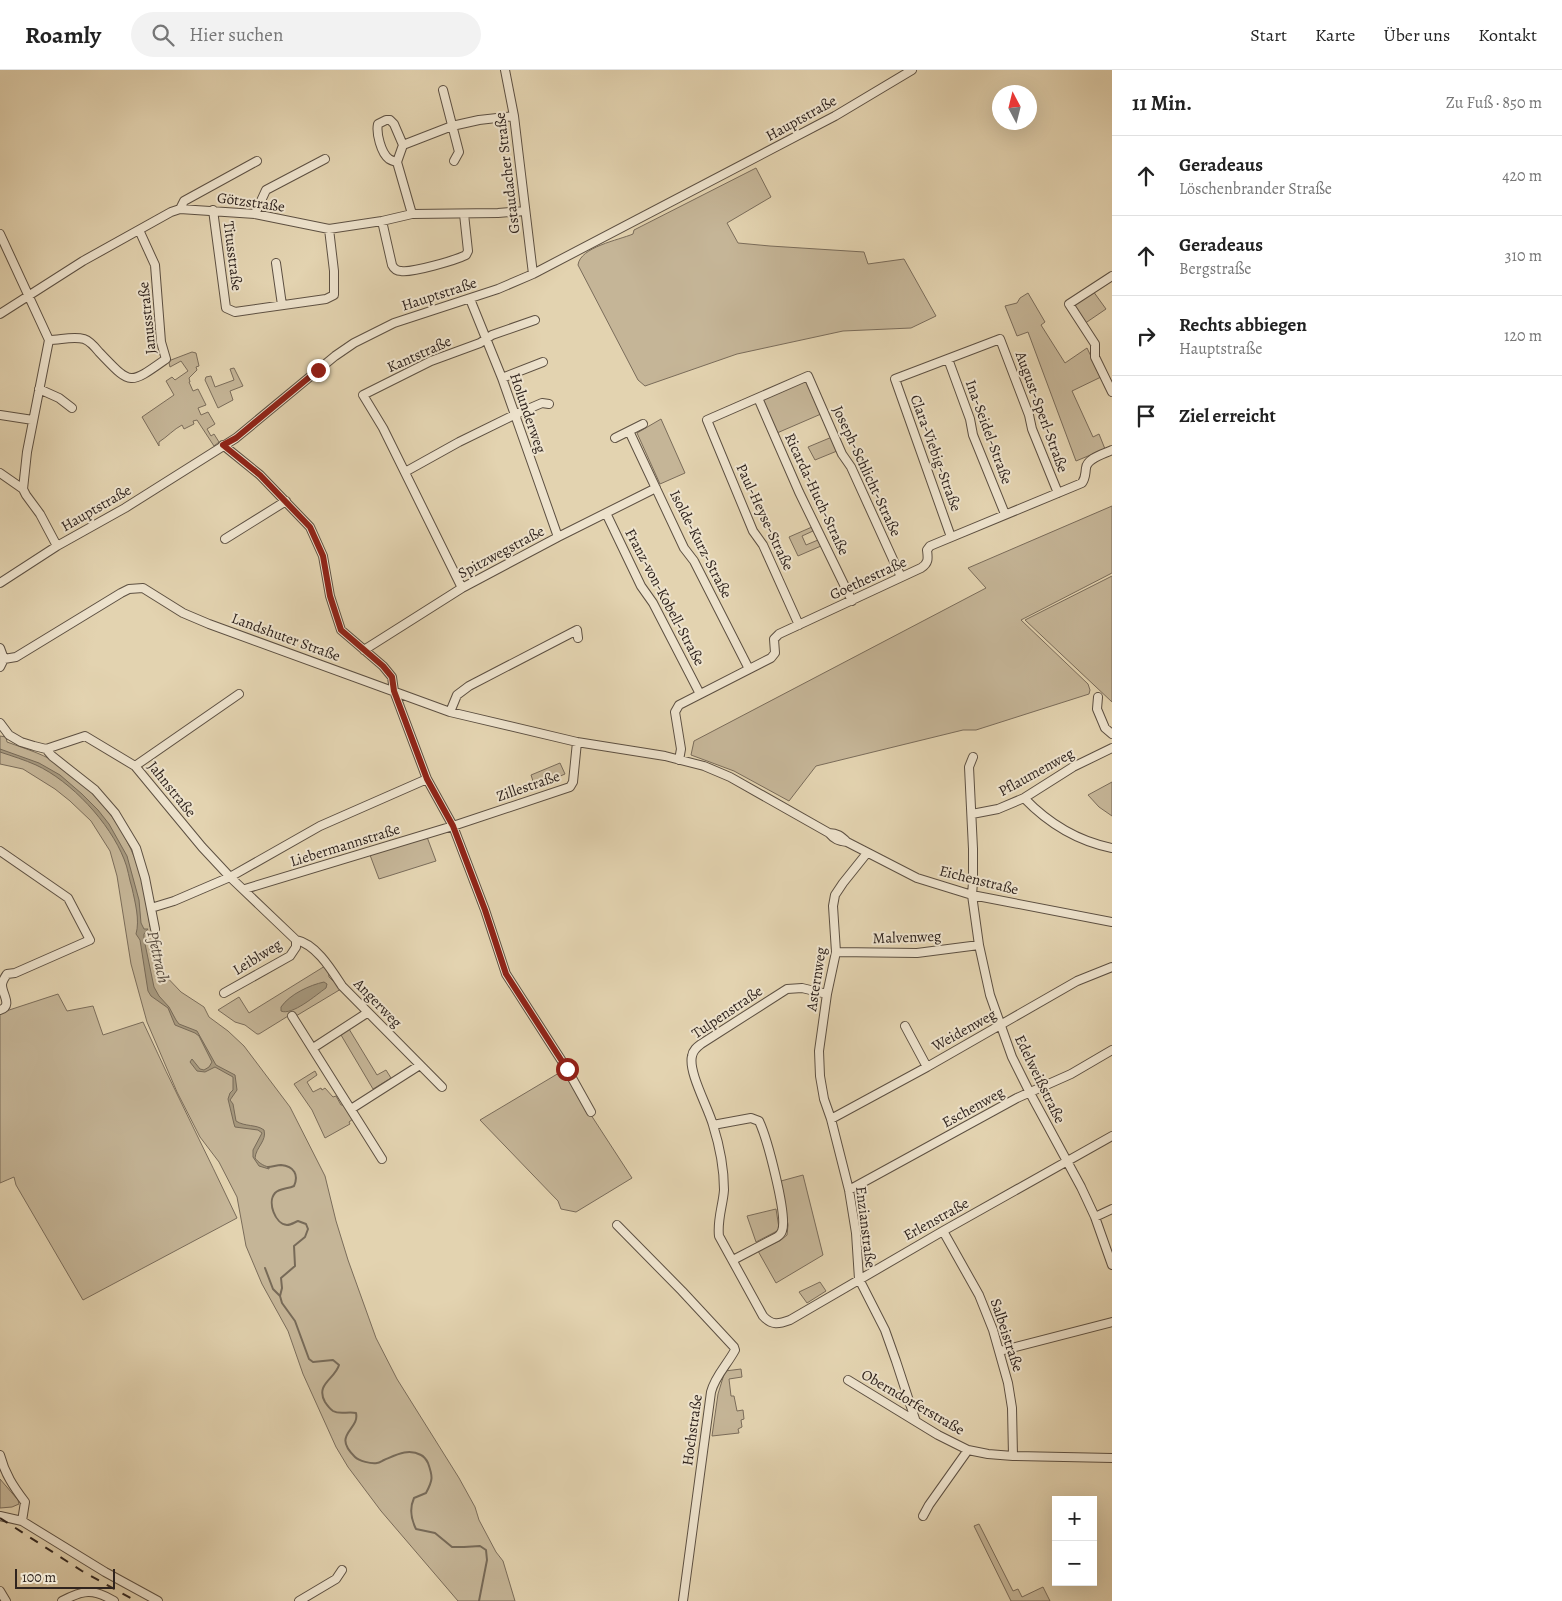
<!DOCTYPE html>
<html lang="de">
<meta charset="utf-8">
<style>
:root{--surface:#fff;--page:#f2f2f2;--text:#222;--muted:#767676;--line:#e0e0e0}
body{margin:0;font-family:Alegreya,serif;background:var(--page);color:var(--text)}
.controls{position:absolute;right:15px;bottom:15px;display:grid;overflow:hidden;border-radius:0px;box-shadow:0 5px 20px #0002}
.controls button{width:45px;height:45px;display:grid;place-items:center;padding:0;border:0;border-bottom:1px solid var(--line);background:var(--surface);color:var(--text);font:25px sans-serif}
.compass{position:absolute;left:992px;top:15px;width:45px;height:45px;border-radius:50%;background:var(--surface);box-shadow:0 5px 20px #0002;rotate:353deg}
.scale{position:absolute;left:15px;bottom:12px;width:100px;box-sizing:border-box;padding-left:5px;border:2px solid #30241e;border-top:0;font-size:14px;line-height:18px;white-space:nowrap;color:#30241e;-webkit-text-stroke:4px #ede2cc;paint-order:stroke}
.stop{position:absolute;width:15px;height:15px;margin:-11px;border:4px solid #8f2418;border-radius:50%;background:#fff}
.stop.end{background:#8f2418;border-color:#fff;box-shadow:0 1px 5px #0008}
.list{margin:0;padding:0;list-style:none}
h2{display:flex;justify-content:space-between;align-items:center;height:65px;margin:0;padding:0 20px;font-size:21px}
h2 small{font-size:16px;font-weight:400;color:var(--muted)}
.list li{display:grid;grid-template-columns:32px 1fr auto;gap:15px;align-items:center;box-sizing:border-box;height:80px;padding:0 20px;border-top:1px solid var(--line)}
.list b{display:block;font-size:19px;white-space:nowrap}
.list p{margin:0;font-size:16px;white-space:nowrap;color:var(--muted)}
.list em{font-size:16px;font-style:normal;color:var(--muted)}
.icon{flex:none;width:28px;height:28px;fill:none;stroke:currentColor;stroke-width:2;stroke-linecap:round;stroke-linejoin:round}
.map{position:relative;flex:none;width:1112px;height:1531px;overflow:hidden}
header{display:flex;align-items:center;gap:30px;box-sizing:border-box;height:70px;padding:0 25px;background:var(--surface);border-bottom:1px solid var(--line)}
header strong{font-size:24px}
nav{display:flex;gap:28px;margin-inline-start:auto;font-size:18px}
.search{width:350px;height:45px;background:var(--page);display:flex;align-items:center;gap:12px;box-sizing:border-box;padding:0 18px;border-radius:28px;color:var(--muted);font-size:19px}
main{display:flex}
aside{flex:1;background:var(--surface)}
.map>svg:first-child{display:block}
</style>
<header>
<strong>Roamly</strong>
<div class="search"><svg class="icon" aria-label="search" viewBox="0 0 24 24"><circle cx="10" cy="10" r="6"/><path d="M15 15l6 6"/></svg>Hier suchen</div>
<nav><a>Start</a><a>Karte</a><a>Über uns</a><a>Kontakt</a></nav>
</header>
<main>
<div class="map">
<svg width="1112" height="1531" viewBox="0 0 1112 1531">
<rect width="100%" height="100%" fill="#e3d3b0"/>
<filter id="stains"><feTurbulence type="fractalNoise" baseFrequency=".004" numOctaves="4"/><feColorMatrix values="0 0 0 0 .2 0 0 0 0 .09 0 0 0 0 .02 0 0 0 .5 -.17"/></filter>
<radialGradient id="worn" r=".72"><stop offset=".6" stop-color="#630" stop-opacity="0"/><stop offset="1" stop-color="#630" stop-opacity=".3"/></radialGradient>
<path fill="#c5b597" stroke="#7a6c5a" d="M 756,98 L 771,127 L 727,153 L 738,173 L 770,176 L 864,182 L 868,194 L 904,189 L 936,246 L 911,258 L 843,261 L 737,284 L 645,316 L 638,310 L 578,195 C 580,177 619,170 633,164 L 634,160 Z
M 1093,221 L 1106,239 L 1084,254 L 1074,235 Z
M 1028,223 L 1045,252 L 1041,255 L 1065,293 L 1087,278 L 1101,307 L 1072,321 L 1093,367 L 1099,364 L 1105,379 L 1076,391 L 1028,262 L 1017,266 L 1005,236 L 1017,233 L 1020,228 Z
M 192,282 L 196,283 L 199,296 L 196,297 L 197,300 L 189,308 L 190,312 L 189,312 L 193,321 L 198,319 L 206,335 L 198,338 L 201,345 L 208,342 L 215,354 L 207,359 L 211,366 L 214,364 L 219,372 L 214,376 L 197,350 L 193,351 L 194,354 L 184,359 L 182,355 C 174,359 167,367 159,372 L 159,376 L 142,347 L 174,325 L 166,311 L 172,307 L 175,310 L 188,301 L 181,291 L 170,297 L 169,293 L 171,290 Z
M 234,298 L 243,316 L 230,321 L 233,330 L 218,338 L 205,310 L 206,307 L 211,306 L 215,317 L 234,310 L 230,299 Z
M 806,311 L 821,344 L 777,363 L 763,332 L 763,329 Z
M 661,349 L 685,403 L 660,414 L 637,363 Z
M 832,367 L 837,381 L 815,390 L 808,377 Z
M 1112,436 L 1112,503 L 1021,550 L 1088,614 L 1090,620 L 1089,624 L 976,660 L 963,660 L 816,696 L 789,731 L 734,701 L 691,685 L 694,671 L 986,518 L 968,498 Z
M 812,457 L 813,461 L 802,466 L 806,475 L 818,470 L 821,476 L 798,486 L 789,467 Z
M 1112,506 L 1112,632 L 1025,550 Z
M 0,666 L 6,667 L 7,672 C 26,679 47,685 63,697 C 101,725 131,766 142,811 C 146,826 148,842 150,857 L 154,857 L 160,900 L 181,922 L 204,937 L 209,947 L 228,961 L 244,976 L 290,1037 L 325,1106 L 336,1151 L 348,1190 L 376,1268 L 397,1309 L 459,1408 L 475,1437 L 479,1450 L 496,1482 L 503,1491 L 515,1531 L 458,1531 L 381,1441 L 348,1397 L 336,1377 L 303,1304 L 288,1261 L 262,1214 L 246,1176 L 237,1127 L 219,1092 L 200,1067 L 177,1022 L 147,952 L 131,894 L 117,806 L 110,781 L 91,751 L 70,731 L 55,719 L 23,699 L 0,694 Z
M 560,693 L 565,704 L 535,717 L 531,705 Z
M 1112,712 L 1112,746 L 1099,737 L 1088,725 Z
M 427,767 L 436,791 L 379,809 L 370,785 Z
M 325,896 L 328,899 L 329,907 L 341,919 L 296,946 L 293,943 L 259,964 L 257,964 L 245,955 L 235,952 L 218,940 L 239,927 L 249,943 Z
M 58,924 L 67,941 L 93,936 L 103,965 L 143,952 C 173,1018 206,1082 237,1148 L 83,1230 L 16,1115 L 14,1107 L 0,1113 L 0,943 Z
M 349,959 L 377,1005 L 386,1000 L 391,1008 L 373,1019 L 341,965 Z
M 315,1001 L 317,1005 L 307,1012 L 313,1022 L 321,1018 L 322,1020 L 325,1018 L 333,1027 L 336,1026 L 341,1035 L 344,1035 L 353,1049 L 349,1052 L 350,1054 L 325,1068 L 312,1040 L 294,1014 Z
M 559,1003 L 565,1005 L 632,1108 L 576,1142 L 561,1139 L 558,1131 L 480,1050 Z
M 803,1105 L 823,1185 L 776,1213 L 758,1181 L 781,1170 L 787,1165 L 788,1155 L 781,1111 Z
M 776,1139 L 779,1158 L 777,1161 L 756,1172 L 747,1146 Z
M 820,1212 L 826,1221 L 807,1233 L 799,1222 Z
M 741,1299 L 742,1307 L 729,1309 L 731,1326 L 734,1326 L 737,1341 L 743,1340 L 744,1349 L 741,1350 L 742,1357 L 738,1359 L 739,1363 L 712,1366 L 718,1324 L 725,1301 Z
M 0,1409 L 18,1430 L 19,1434 L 12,1437 L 0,1438 Z
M 979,1454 L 1013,1521 L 1018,1519 L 1022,1527 L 1043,1517 L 1050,1531 L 1011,1531 L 974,1456 Z"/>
<path fill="#a6987e" stroke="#776a58" d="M 0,679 L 39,693 L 60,705 L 82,724 L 98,740 L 109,754 L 127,786 L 139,830 L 141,853 L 144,859 L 148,859 L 144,864 L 144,869 L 154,917 L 159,926 L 169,937 L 176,950 L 179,954 L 197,961 L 216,995 L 235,1005 L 237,1020 L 230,1030 L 233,1034 L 236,1051 C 245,1057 256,1054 264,1060 C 267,1071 256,1077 255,1088 C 258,1092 263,1096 269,1097 L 269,1099 L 259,1096 L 253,1087 L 253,1080 L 262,1063 L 258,1060 L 235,1057 L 234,1054 L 228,1029 L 230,1023 L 233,1020 L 233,1007 L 215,997 L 205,1002 L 197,1001 L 190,992 L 192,989 L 200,999 L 204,1000 L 209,997 L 212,992 L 199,966 L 195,963 L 175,955 L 168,938 L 151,926 L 148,921 L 140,870 L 136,864 C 140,850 135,832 132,818 C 129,809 128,798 124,789 C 110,753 71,711 36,695 C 25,690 12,686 0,682 Z
M 324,912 L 327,914 L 326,918 C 316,925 292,946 281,941 L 281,937 C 290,924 310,915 324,912 Z"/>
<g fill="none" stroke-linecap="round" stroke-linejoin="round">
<path stroke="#776a58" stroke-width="2" d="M 268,1097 C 272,1097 277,1095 281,1095 C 294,1096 299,1105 294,1116 C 288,1119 280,1118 275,1123 C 267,1132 275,1154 287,1155 C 291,1155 295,1152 298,1151 L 306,1154 L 308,1159 L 305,1167 L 294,1176 L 295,1196 L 281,1208 L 282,1218 L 280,1226 L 282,1233 L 295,1251 L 309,1289 L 313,1292 L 333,1290 L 339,1295 C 335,1309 315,1314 325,1332 C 327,1335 330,1339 333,1341 C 340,1345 348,1341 356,1343 C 360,1360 331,1364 355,1387 C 359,1391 371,1394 377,1393 C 379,1393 382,1391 384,1390 C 396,1385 408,1378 421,1385 C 425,1387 426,1389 428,1393 C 433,1407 433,1410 426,1423 L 414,1428 C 409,1439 411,1449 416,1459 L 435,1463 L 452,1477 L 464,1477 L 480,1476 L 486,1480 L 487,1490 L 479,1531
M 265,1198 L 273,1219 L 280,1226"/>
<g stroke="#5d5042" stroke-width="10">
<path id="minor" d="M 505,0 L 514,46 L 533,204
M 443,20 L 459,82 L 454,91
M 403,75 L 452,56 L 479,50 L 514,46
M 397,92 C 394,91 392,91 389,89 C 381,83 376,63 378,54 L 386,50 L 390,50 L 394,54 L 403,75 L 397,92 L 412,144
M 180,139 L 184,131 L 257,91
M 213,140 L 226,238 L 235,242 L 326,229 L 334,225 L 334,201 L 329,159
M 255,144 L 266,120 L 325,89
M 382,151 L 392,195 C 394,199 397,201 401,201 C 412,203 456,190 466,185 L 468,181 L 464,144
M 0,164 L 49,270 L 27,382 L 23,419
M 276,193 L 282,235
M 1112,206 L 1069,234 L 1095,274 L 1095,287 L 1112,322
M 470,229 L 502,308 L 558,467
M 0,244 L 83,191 L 171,142 L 180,139 L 255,144 L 329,159 L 382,151 L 412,144 L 498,143 L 525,141
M 49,270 C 60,270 73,266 84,269 C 90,271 95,277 99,282 C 131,315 128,316 166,289 L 161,272 L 155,195 L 139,160
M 948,289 L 970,349 L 973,365 L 1005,444
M 502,308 L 543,292
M 39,319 L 59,328 L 72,338
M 758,328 L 799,422 L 852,531
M 0,345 L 33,350
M 629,361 L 684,478 L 694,491 L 749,599
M 615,368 L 643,354
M 223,375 L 260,405 L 310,457 L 323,486 L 330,526 L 341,560 L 383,596 L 392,607 L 394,621 L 427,709 L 453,756 L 485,840 L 506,904 L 567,999 L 591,1042
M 405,402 L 459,372 L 514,345 L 542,333 L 549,334
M 0,403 L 23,419 L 26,425 L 40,444 L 57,476
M 606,443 L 641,516 L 653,533 L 700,624
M 951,467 L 895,309 L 1000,269 L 1029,345 L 1032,359 L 1058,423
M 225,469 L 286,431
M 0,513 L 57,476 L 125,438 L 236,368 L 335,286 L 354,273 L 394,253 L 498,219 L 533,204 L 835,46 L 912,0
M 462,518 L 383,358 L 363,325 L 431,291 L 480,273 L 492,265 L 535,250
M 799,555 L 763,475 L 753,461 L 707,350 L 808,306 L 842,384 L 851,397 L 901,507
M 0,578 L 4,589 L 0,597
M 364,580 L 462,518 L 558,467 L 656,418
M 4,589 L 16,587 L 121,523 L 129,519 L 143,518 L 183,543 L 209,554 L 450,642 L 577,672 L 665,686 L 704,696 L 730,707 L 829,763 C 834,769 838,771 847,772 L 917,808 L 972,825 L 1112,852
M 1098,627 L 1097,639 L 1105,658 L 1112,664
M 450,642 L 457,625 L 469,616 L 577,560 L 578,568
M 0,653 L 9,665 L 21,672 L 34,676 L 46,679 L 85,666 L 135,696 L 202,777 L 230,807 L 296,870
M 46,679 L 52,686 L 95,720 L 115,743 L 136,778 L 145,808 L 155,859
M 973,687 L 969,697 L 973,779 L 973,812 L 972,825 L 979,875 L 990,925 L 1012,987 L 1030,1023 L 1081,1117 L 1095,1147 L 1112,1195
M 679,690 L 681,679 L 675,642 L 679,635 L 771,588 L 775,583 L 774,569 L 779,564 L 921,498 C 929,493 928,488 927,480 L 930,476 L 1082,413 C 1086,407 1085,404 1086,398 C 1087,388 1104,384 1112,380
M 135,696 L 239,624
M 1024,728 C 1049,754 1077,771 1112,778
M 972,744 L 998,739 L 1024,728 L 1073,697 L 1112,678
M 829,763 C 837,763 841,766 847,772
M 0,781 L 68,828 L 90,870 L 15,903 L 7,904 C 5,907 2,911 2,915 C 2,924 13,936 0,940
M 867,783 L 843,813 L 835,825 L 833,836 L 836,882 L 827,924 L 819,981 L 820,1006 L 824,1029 L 831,1049 L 849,1120 L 856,1163 L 859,1209 L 885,1260 L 896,1291 L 915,1349
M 245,819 L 453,756 L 570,717 L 573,712 L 577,672
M 151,838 L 174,831 L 230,807 L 320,756 L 427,709
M 296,870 C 316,874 331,899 342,916 L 442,1017
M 836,882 L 917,883 L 979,875
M 224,923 L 290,886 L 296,877 L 296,870
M 827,924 L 802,918 L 787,919 L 701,974 C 697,977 693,980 692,986 C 688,1002 708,1037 713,1055 C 719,1074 724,1100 724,1120 C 723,1135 717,1150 719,1166 L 763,1246 C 772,1256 779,1254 790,1250 L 943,1161 L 1112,1066
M 292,946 L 382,1089
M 905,956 L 927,997
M 313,978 L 367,943
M 351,1039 L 420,995
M 831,1049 L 927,997 L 1077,911 L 1112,897
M 713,1055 L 751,1048 L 759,1051 C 767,1068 788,1146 782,1161 C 781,1164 780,1165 777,1167 L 733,1190
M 849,1120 L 1017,1028 L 1071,1004 L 1112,980
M 1095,1147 L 1112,1139
M 617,1155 L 682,1221 L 734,1277 L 735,1280 C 727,1295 715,1306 711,1322 L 683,1531
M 943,1161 L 979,1225 L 993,1260 L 1008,1313 L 1012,1338 L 1013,1386
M 1000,1281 L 1112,1252
M 848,1310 L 938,1365 L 968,1380 L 988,1384 L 1013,1386 L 1112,1388
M 0,1385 C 5,1404 13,1416 25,1432 L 22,1451
M 0,1446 L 22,1451 L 105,1502 L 158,1531
M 923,1446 L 929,1435 L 968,1380
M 0,1521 L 6,1531
M 62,1531 C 83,1520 93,1518 114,1531
M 299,1531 L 336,1509 L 342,1500"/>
</g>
<use href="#minor" stroke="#ede2cc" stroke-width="8"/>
<path stroke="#30241e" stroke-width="2" stroke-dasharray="9 9" stroke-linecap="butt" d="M 0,1448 L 82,1501 L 136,1531"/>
</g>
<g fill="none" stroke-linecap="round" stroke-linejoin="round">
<path stroke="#8f2418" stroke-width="6" d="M 318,300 L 236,368 L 223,375 L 260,405 L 310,457 L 323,486 L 330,526 L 341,560 L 383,596 L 392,607 L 394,621 L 427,709 L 453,756 L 485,840 L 506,904 L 567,999"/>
</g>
<g text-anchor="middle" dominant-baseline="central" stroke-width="4" stroke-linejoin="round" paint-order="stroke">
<g font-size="15" fill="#30241e" stroke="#ede2cc">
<text transform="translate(801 48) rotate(-29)">Hauptstraße</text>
<text transform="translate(507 103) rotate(-97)">Gstaudacher Straße</text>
<text transform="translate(251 132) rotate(8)">Götzstraße</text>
<text transform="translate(233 186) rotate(83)">Titusstraße</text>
<text transform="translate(439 224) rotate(-18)">Hauptstraße</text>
<text transform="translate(147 248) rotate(-96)">Janusstraße</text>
<text transform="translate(419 284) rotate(-24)">Kantstraße</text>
<text transform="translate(1042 342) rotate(70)">August-Sperl-Straße</text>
<text transform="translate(528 343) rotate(71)">Holunderweg</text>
<text transform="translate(989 362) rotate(70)">Ina-Seidel-Straße</text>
<text transform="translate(936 383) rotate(70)">Clara-Viebig-Straße</text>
<text transform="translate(867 401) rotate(65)">Joseph-Schlicht-Straße</text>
<text transform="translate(817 424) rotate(65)">Ricarda-Huch-Straße</text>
<text transform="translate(96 438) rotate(-30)">Hauptstraße</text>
<text transform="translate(765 447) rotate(65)">Paul-Heyse-Straße</text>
<text transform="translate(701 474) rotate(63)">Isolde-Kurz-Straße</text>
<text transform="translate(501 482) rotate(-28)">Spitzwegstraße</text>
<text transform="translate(868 508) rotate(-25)">Goethestraße</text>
<text transform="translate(665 527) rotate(62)">Franz-von-Kobell-Straße</text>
<text transform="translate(286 567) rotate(20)">Landshuter Straße</text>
<text transform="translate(1036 702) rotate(-29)">Pflaumenweg</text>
<text transform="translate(528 716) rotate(-19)">Zillestraße</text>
<text transform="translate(172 719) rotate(51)">Jahnstraße</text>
<text transform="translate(345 775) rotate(-17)">Liebermannstraße</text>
<text transform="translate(979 810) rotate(14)">Eichenstraße</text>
<text transform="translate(907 867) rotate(-2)">Malvenweg</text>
<text transform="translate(257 887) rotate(-32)">Leiblweg</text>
<text transform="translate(816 909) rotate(-81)">Asternweg</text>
<text transform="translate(378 933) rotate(46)">Angerweg</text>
<text transform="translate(727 942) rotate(-34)">Tulpenstraße</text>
<text transform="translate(964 960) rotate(-29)">Weidenweg</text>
<text transform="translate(1040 1009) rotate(64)">Edelweißstraße</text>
<text transform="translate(973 1037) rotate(-29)">Eschenweg</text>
<text transform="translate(936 1149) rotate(-29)">Erlenstraße</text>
<text transform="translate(866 1157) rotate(83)">Enzianstraße</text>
<text transform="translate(1007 1265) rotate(72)">Salbeistraße</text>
<text transform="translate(913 1332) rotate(30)">Oberndorferstraße</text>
<text transform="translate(692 1360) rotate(-82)">Hochstraße</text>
</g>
<g font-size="16" font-style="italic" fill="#53473b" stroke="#ede2cc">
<text transform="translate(158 887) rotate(77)">Pfettrach</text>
</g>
</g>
<rect width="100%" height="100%" filter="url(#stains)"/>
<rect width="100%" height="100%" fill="url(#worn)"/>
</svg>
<div class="controls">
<button>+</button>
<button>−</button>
</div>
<svg class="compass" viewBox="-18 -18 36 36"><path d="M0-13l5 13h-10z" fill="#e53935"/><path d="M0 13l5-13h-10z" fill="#767676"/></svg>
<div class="scale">100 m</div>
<div class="stop" style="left:567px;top:999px"></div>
<div class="stop end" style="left:318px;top:300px"></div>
</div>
<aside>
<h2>11 Min.<small>Zu Fuß · 850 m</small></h2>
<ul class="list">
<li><svg class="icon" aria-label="ahead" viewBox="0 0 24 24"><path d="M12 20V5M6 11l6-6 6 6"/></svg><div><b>Geradeaus</b><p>Löschenbrander Straße</p></div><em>420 m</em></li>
<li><svg class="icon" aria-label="ahead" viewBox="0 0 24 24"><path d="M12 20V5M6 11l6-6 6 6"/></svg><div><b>Geradeaus</b><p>Bergstraße</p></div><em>310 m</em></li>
<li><svg class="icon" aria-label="right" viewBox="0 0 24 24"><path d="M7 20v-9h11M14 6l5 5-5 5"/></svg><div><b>Rechts abbiegen</b><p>Hauptstraße</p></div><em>120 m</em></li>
<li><svg class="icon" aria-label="arrive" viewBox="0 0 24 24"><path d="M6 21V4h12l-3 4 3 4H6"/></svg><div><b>Ziel erreicht</b></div></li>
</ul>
</aside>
</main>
